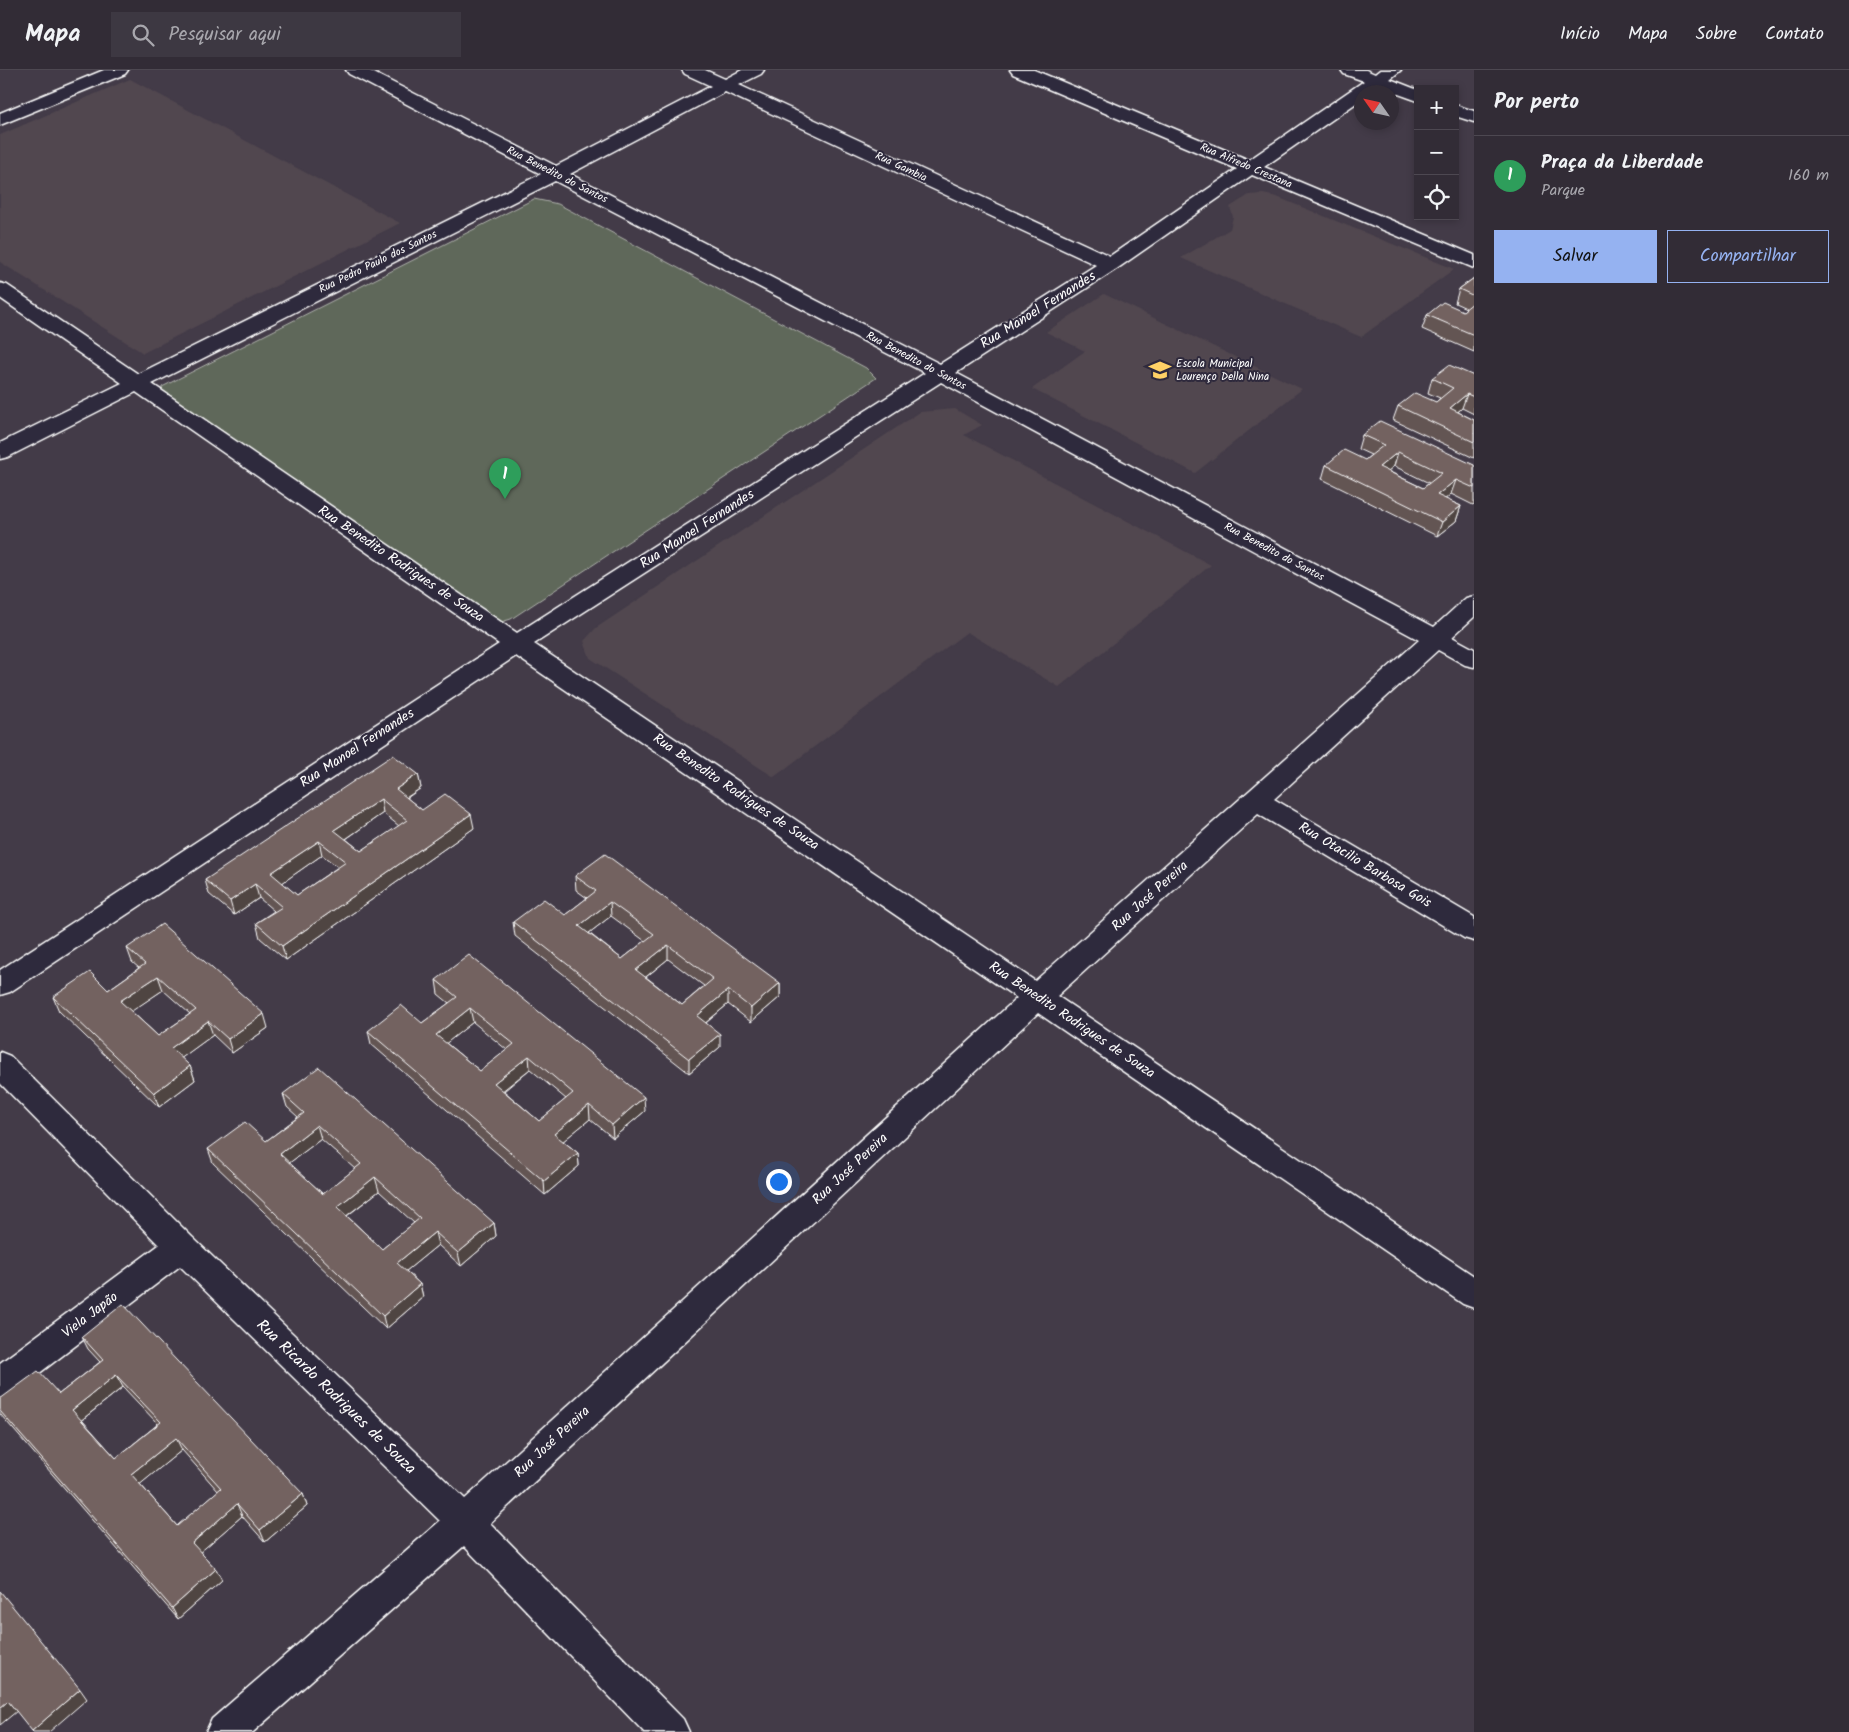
<!DOCTYPE html>
<html lang="pt">
<meta charset="utf-8">
<style>
:root{--surface:#322c36;--page:#3d3842;--text:#f1f3f6;--muted:#a8a7ad;--line:#4d4851;--accent:#95b2f1}
body{margin:0;font-family:Kalam,sans-serif;background:var(--page);color:var(--text)}
.controls{position:absolute;right:15px;top:15px;display:grid;overflow:hidden;border-radius:0px;box-shadow:0 2px 8px #0003}
.controls button{width:45px;height:45px;display:grid;place-items:center;padding:0;border:0;border-bottom:1px solid var(--line);background:var(--surface);color:var(--text);font:25px sans-serif}
.compass{position:absolute;left:1354px;top:15px;width:45px;height:45px;border-radius:50%;background:var(--surface);box-shadow:0 2px 8px #0003;rotate:304deg}
.you{position:absolute;left:778px;top:1111px;width:18px;height:18px;margin:-12px;border:4px solid #fff;border-radius:50%;background:#1a73e8;box-shadow:0 0 0 8px #1a73e833}
.badge{display:grid;place-items:center;width:32px;height:32px;border-radius:50%;background:var(--accent);color:#fff;font-size:16px;font-weight:700}
.pin{position:absolute;translate:-50% -41px;filter:drop-shadow(0 1px 2px #0008)}
.pin::after{content:'';position:absolute;top:26px;width:18px;height:15px;background:inherit;clip-path:polygon(0 0,100% 0,50% 100%)}
.list{margin:0;padding:0;list-style:none}
h2{display:flex;justify-content:space-between;align-items:center;height:65px;margin:0;padding:0 20px;font-size:21px}
h2 small{font-size:16px;font-weight:400;color:var(--muted)}
.list li{display:grid;grid-template-columns:32px 1fr auto;gap:15px;align-items:center;box-sizing:border-box;height:80px;padding:0 20px;border-top:1px solid var(--line)}
.list b{display:block;font-size:19px;white-space:nowrap}
.list p{margin:0;font-size:16px;white-space:nowrap;color:var(--muted)}
.list em{font-size:16px;font-style:normal;color:var(--muted)}
.actions{display:flex;gap:10px;padding:15px 20px}
.actions a{flex:1;padding:11px 0;border:1px solid var(--accent);border-radius:0px;text-align:center;font-size:18px;color:var(--accent)}
.actions .main{background:var(--accent);color:#111}
.icon{flex:none;width:28px;height:28px;fill:none;stroke:currentColor;stroke-width:2;stroke-linecap:round;stroke-linejoin:round}
.map{position:relative;flex:none;width:1474px;height:1662px;overflow:hidden}
header{display:flex;align-items:center;gap:30px;box-sizing:border-box;height:70px;padding:0 25px;background:var(--surface);border-bottom:1px solid var(--line)}
header strong{font-size:24px}
nav{display:flex;gap:28px;margin-inline-start:auto;font-size:18px}
.search{width:350px;height:45px;background:var(--page);display:flex;align-items:center;gap:12px;box-sizing:border-box;padding:0 18px;border-radius:0px;color:var(--muted);font-size:19px}
main{display:flex}
aside{flex:1;background:var(--surface)}
.map>svg:first-child{display:block}
</style>
<header>
<strong>Mapa</strong>
<div class="search"><svg class="icon" aria-label="search" viewBox="0 0 24 24"><circle cx="10" cy="10" r="6"/><path d="M15 15l6 6"/></svg>Pesquisar aqui</div>
<nav><a>Início</a><a>Mapa</a><a>Sobre</a><a>Contato</a></nav>
</header>
<main>
<div class="map">
<svg width="1474" height="1662" viewBox="0 0 1474 1662">
<rect width="100%" height="100%" fill="#433b48"/>
<filter id="ink" filterUnits="userSpaceOnUse"><feTurbulence type="fractalNoise" baseFrequency=".02" numOctaves="2"/><feDisplacementMap in="SourceGraphic" scale="10" xChannelSelector="R" yChannelSelector="G"/><feConvolveMatrix kernelMatrix="1 2 1 2 8 2 1 2 1" color-interpolation-filters="sRGB"/></filter>
<g filter="url(#ink)">
<path fill="#51474f" d="M 130,9 L 400,153 L 143,283 L 0,192 L 0,65 Z
M 1263,124 L 1277,127 L 1454,199 L 1361,267 L 1181,188 L 1230,159 L 1233,147 L 1230,137 L 1249,125 Z
M 1104,224 L 1302,319 L 1195,403 L 1032,319 L 1085,281 L 1046,262 Z
M 955,339 L 982,355 L 964,365 L 1211,495 L 1059,617 L 967,562 L 774,707 L 590,588 L 584,571 L 596,558 L 920,342 Z"/>
<path fill="#5f675a" stroke="#afb3ac" d="M 534,129 L 558,134 L 866,298 L 876,308 L 511,549 L 498,553 L 162,322 L 162,317 Z"/>
<g fill="none" stroke-linecap="round" stroke-linejoin="round">
<g stroke="#fff" stroke-width="3">
<path id="minor" d="M 104,0 L 128,0 L 125,4 L 0,55 L 0,43 Z
M 346,0 L 368,0 L 556,96 L 711,16 L 685,4 L 682,0 L 705,0 L 725,9 L 742,0 L 764,0 L 761,4 L 739,15 L 1110,186 L 1237,99 L 1013,4 L 1010,0 L 1034,0 L 1249,90 L 1364,11 L 1344,4 L 1341,0 L 1366,0 L 1375,4 L 1380,0 L 1401,0 L 1390,9 L 1418,20 L 1418,31 L 1379,17 L 1371,22 L 1362,22 L 1362,29 L 1264,97 L 1474,185 L 1474,198 L 1252,105 L 1118,198 L 956,303 L 1434,557 L 1466,528 L 1474,526 L 1474,547 L 1452,567 L 1474,579 L 1474,597 L 1465,595 L 1438,580 L 1274,729 L 1474,847 L 1474,871 L 1464,868 L 1258,744 L 1057,926 L 1474,1206 L 1474,1238 L 1463,1234 L 1038,943 L 490,1453 L 683,1649 L 689,1662 L 644,1662 L 464,1476 L 253,1662 L 206,1662 L 212,1649 L 440,1451 L 180,1196 L 12,1324 L 0,1328 L 0,1293 L 159,1175 L 0,1013 L 0,982 L 10,986 L 192,1167 L 465,1429 L 1017,928 L 516,586 L 10,922 L 0,925 L 0,900 L 499,574 L 136,322 L 8,387 L 0,389 L 0,373 L 122,313 L 0,228 L 0,213 L 7,215 L 138,304 L 541,104 L 349,4 ZM 725,22 L 1096,195 L 940,294 L 570,104 ZM 555,111 L 925,303 L 517,563 L 152,314 ZM 941,312 L 1419,570 L 1035,911 L 534,574 Z
M 1455,35 L 1474,41 L 1474,52 L 1455,46 Z"/>
</g>
<use href="#minor" fill="#2f2a3d" fill-rule="evenodd"/>
</g>
<path fill="#635453" stroke="#fff" fill-rule="evenodd" d="M 1474,208 L 1474,282 L 1422,259 L 1427,245 L 1463,241 L 1466,238 L 1455,233 L 1459,219 Z
M 1474,306 L 1474,344 L 1462,338 L 1458,342 L 1474,350 L 1474,388 L 1393,350 L 1398,336 L 1436,332 L 1440,328 L 1428,323 L 1432,308 Z
M 1362,365 L 1474,395 L 1474,434 L 1473,435 L 1451,424 L 1445,429 L 1461,436 L 1456,451 L 1437,466 L 1322,409 L 1326,395 L 1365,390 L 1371,385 L 1358,379 ZM 1394,396 L 1429,413 L 1423,418 L 1388,401 Z
M 418,704 L 421,718 L 407,728 L 422,740 L 474,758 L 286,890 L 260,868 L 256,853 L 274,841 L 259,828 L 234,845 L 209,824 L 205,810 ZM 383,743 L 399,756 L 361,781 L 346,769 ZM 322,785 L 338,797 L 297,825 L 282,813 Z
M 575,806 L 780,913 L 780,927 L 751,952 L 728,934 L 706,953 L 720,977 L 689,1003 L 515,866 L 513,852 L 565,845 L 587,828 L 576,820 ZM 611,846 L 645,871 L 622,889 L 589,863 ZM 668,889 L 704,916 L 682,935 L 646,907 Z
M 127,878 L 268,958 L 232,983 L 213,965 L 181,988 L 190,996 L 195,1010 L 159,1037 L 59,941 L 53,927 L 108,920 L 139,898 L 132,892 ZM 163,920 L 190,944 L 158,966 L 131,941 Z
M 436,910 L 645,1041 L 613,1068 L 590,1049 L 563,1071 L 578,1083 L 579,1096 L 545,1125 L 371,974 L 368,961 L 422,953 L 449,933 L 438,924 ZM 473,952 L 507,980 L 480,1001 L 446,973 ZM 530,999 L 566,1029 L 539,1051 L 504,1021 Z
M 283,1024 L 494,1153 L 496,1166 L 461,1196 L 438,1175 L 406,1201 L 420,1214 L 423,1227 L 386,1259 L 213,1093 L 208,1079 L 266,1071 L 298,1047 L 287,1037 ZM 321,1069 L 355,1099 L 323,1124 L 289,1093 ZM 379,1121 L 414,1153 L 382,1179 L 347,1146 Z
M 82,1267 L 303,1424 L 307,1436 L 265,1472 L 242,1446 L 200,1482 L 216,1499 L 222,1510 L 178,1549 L 0,1344 L 0,1329 L 59,1324 L 100,1292 L 88,1279 ZM 123,1317 L 158,1354 L 116,1388 L 82,1350 ZM 182,1380 L 218,1421 L 177,1456 L 140,1414 Z"/>
<path fill="#504543" stroke="#fff" d="M 1467,324 L 1462,338 L 1445,353 L 1450,338 Z
M 1398,382 L 1394,396 L 1375,412 L 1379,397 Z
M 1456,410 L 1451,424 L 1433,440 L 1437,425 Z
M 1461,436 L 1456,451 L 1437,466 L 1442,452 Z
M 418,704 L 421,718 L 398,733 L 396,719 Z
M 381,729 L 383,743 L 337,775 L 334,760 Z
M 471,744 L 474,758 L 286,890 L 282,876 Z
M 319,771 L 322,785 L 275,818 L 271,803 Z
M 255,814 L 259,828 L 234,845 L 230,831 Z
M 610,832 L 611,846 L 580,870 L 579,856 Z
M 668,875 L 668,889 L 637,914 L 636,900 Z
M 158,906 L 163,920 L 126,945 L 120,931 Z
M 780,913 L 780,927 L 751,952 L 751,938 Z
M 728,920 L 728,934 L 697,960 L 697,946 Z
M 470,938 L 473,952 L 439,979 L 436,965 Z
M 264,944 L 268,958 L 232,983 L 228,969 Z
M 208,951 L 213,965 L 176,992 L 171,978 Z
M 720,964 L 720,977 L 689,1003 L 689,989 Z
M 529,986 L 530,999 L 496,1026 L 494,1013 Z
M 190,996 L 195,1010 L 159,1037 L 154,1023 Z
M 644,1027 L 645,1041 L 613,1068 L 612,1055 Z
M 589,1035 L 590,1049 L 556,1077 L 554,1064 Z
M 317,1055 L 321,1069 L 284,1097 L 280,1084 Z
M 578,1083 L 579,1096 L 545,1125 L 544,1111 Z
M 375,1107 L 379,1121 L 341,1150 L 337,1137 Z
M 494,1153 L 496,1166 L 461,1196 L 458,1183 Z
M 435,1162 L 438,1175 L 400,1206 L 397,1193 Z
M 420,1214 L 423,1227 L 386,1259 L 383,1246 Z
M 116,1305 L 123,1317 L 79,1352 L 72,1340 Z
M 176,1368 L 182,1380 L 138,1416 L 131,1404 Z
M 303,1424 L 307,1436 L 265,1472 L 260,1460 Z
M 237,1434 L 242,1446 L 198,1484 L 192,1473 Z
M 216,1499 L 222,1510 L 178,1549 L 172,1538 Z
M 80,1619 L 87,1629 L 49,1662 L 33,1662 L 32,1661 Z
M 8,1631 L 17,1641 L 0,1655 L 0,1638 Z"/>
<path fill="#736260" stroke="#fff" fill-rule="evenodd" d="M 1474,208 L 1474,226 L 1459,219 Z
M 1443,232 L 1463,241 L 1474,232 L 1474,265 L 1427,245 Z
M 1449,295 L 1474,306 L 1474,327 L 1467,324 L 1450,338 L 1474,350 L 1474,372 L 1398,336 L 1415,323 L 1436,332 L 1453,318 L 1432,308 Z
M 1380,351 L 1474,395 L 1474,418 L 1456,410 L 1437,425 L 1461,436 L 1442,452 L 1326,395 L 1344,380 L 1365,390 L 1384,375 L 1362,365 ZM 1398,382 L 1442,403 L 1423,418 L 1379,397 Z
M 393,685 L 418,704 L 396,719 L 422,740 L 445,724 L 471,744 L 282,876 L 256,853 L 282,837 L 255,814 L 230,831 L 205,810 ZM 381,729 L 407,750 L 361,781 L 334,760 ZM 319,771 L 346,792 L 297,825 L 271,803 Z
M 605,784 L 780,913 L 751,938 L 728,920 L 697,946 L 720,964 L 689,989 L 513,852 L 544,829 L 565,845 L 596,821 L 575,806 ZM 610,832 L 654,864 L 622,889 L 579,856 ZM 668,875 L 713,909 L 682,935 L 636,900 Z
M 162,854 L 264,944 L 228,969 L 208,951 L 171,978 L 190,996 L 154,1023 L 53,927 L 90,902 L 108,920 L 145,894 L 127,878 ZM 158,906 L 196,940 L 158,966 L 120,931 Z
M 469,885 L 644,1027 L 612,1055 L 589,1035 L 554,1064 L 578,1083 L 544,1111 L 368,961 L 401,935 L 422,953 L 457,927 L 436,910 ZM 470,938 L 514,974 L 480,1001 L 436,965 ZM 529,986 L 573,1023 L 539,1051 L 494,1013 Z
M 319,997 L 494,1153 L 458,1183 L 435,1162 L 397,1193 L 420,1214 L 383,1246 L 208,1079 L 245,1052 L 266,1071 L 304,1043 L 283,1024 ZM 317,1055 L 361,1094 L 323,1124 L 280,1084 ZM 375,1107 L 420,1148 L 382,1179 L 337,1137 Z
M 123,1234 L 303,1424 L 260,1460 L 237,1434 L 192,1473 L 216,1499 L 172,1538 L 0,1341 L 0,1329 L 38,1301 L 59,1324 L 103,1290 L 82,1267 ZM 116,1305 L 161,1352 L 116,1388 L 72,1340 ZM 176,1368 L 221,1418 L 177,1456 L 131,1404 Z
M 0,1521 L 80,1619 L 32,1661 L 8,1631 L 0,1638 Z"/>
</g>
<defs>
<g id="school-bare" transform="scale(1.725)"><path d="M0-5L7-2L0 1L-7-2ZM-4 1L0 2.5L4 1V4Q0 6-4 4Z" fill="#ffd166" stroke="#2f2a3d" stroke-width="2.5" paint-order="stroke"/></g>
</defs>
<g fill-rule="evenodd">
<use href="#school-bare" x="1160" y="300"/>
</g>
<g text-anchor="middle" dominant-baseline="central" stroke-width="4" stroke-linejoin="round" paint-order="stroke">
<g font-size="11" fill="#fff" stroke="#2f2a3d">
<text transform="translate(1246 96) rotate(23)">Rua Alfredo Crestana</text>
<text transform="translate(901 97) rotate(25)">Rua Gambia</text>
<text transform="translate(557 105) rotate(27)">Rua Benedito do Santos</text>
<text transform="translate(378 192) rotate(-26)">Rua Pedro Paulo dos Santos</text>
<text transform="translate(916 291) rotate(28)">Rua Benedito do Santos</text>
<text transform="translate(1274 482) rotate(28)">Rua Benedito do Santos</text>
</g>
<g font-size="11" fill="#fff" stroke="#2f2a3d" text-anchor="start">
<text x="1176" y="294">Escola Municipal<tspan x="1176" dy="13">Lourenço Della Nina</tspan></text>
</g>
<g font-size="14" fill="#fff" stroke="#2f2a3d">
<text transform="translate(1038 240) rotate(-32)">Rua Manoel Fernandes</text>
<text transform="translate(697 459) rotate(-33)">Rua Manoel Fernandes</text>
<text transform="translate(401 494) rotate(34)">Rua Benedito Rodrigues de Souza</text>
<text transform="translate(357 678) rotate(-33)">Rua Manoel Fernandes</text>
<text transform="translate(736 722) rotate(34)">Rua Benedito Rodrigues de Souza</text>
<text transform="translate(1365 795) rotate(31)">Rua Otacilio Barbosa Gois</text>
<text transform="translate(1150 826) rotate(-42)">Rua José Pereira</text>
<text transform="translate(1072 950) rotate(34)">Rua Benedito Rodrigues de Souza</text>
<text transform="translate(850 1099) rotate(-43)">Rua José Pereira</text>
<text transform="translate(90 1245) rotate(-37)">Viela Japão</text>
<text transform="translate(552 1372) rotate(-43)">Rua José Pereira</text>
</g>
<g font-size="16" fill="#fff" stroke="#2f2a3d">
<text transform="translate(336 1327) rotate(44)">Rua Ricardo Rodrigues de Souza</text>
</g>
</g>
</svg>
<div class="controls">
<button>+</button>
<button>−</button>
<button><svg class="icon" aria-label="locate" viewBox="0 0 24 24"><circle cx="12" cy="12" r="6"/><path d="M12 2v4M12 18v4M2 12h4M18 12h4"/></svg></button>
</div>
<svg class="compass" viewBox="-18 -18 36 36"><path d="M0-13l5 13h-10z" fill="#e53935"/><path d="M0 13l5-13h-10z" fill="#a8a7ad"/></svg>
<div class="you"></div>
<div class="pin badge" style="left:505px;top:429px;background:#2e9e5b">1</div>
</div>
<aside>
<h2>Por perto<small></small></h2>
<ul class="list">
<li><span class="badge" style="background:#2e9e5b">1</span><div><b>Praça da Liberdade</b><p>Parque</p></div><em>160 m</em></li>
</ul>
<div class="actions"><a class="main">Salvar</a><a>Compartilhar</a></div>
</aside>
</main>
